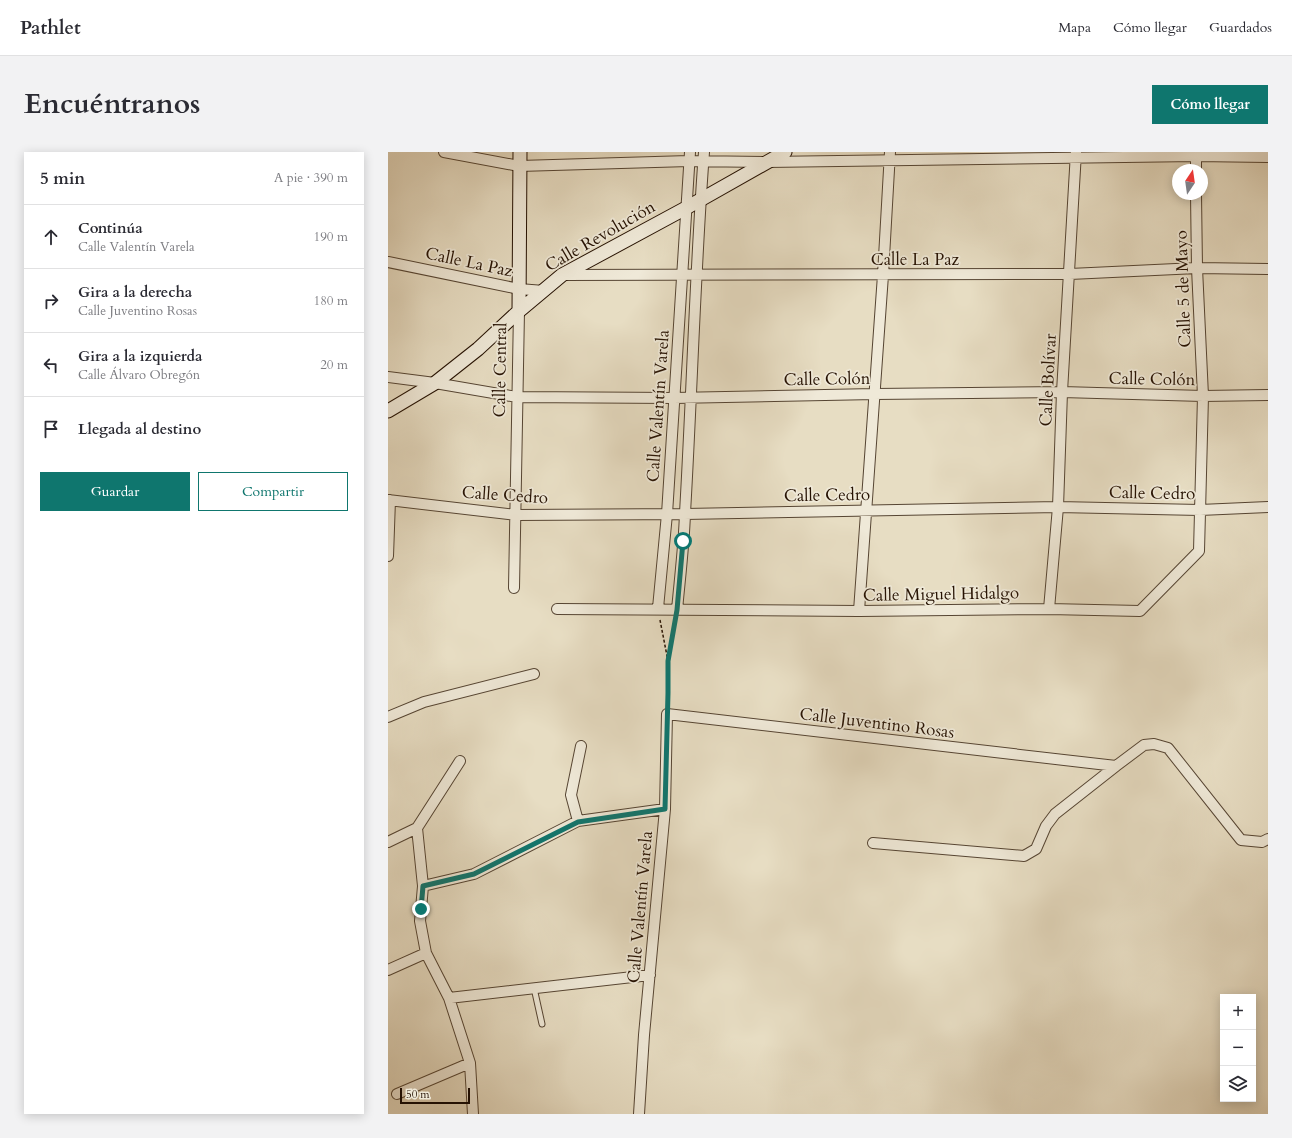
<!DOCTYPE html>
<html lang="es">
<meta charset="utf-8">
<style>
:root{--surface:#fff;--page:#f2f2f3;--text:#2b2b33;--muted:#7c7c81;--line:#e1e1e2;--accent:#0f766e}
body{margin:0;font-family:Cardo,serif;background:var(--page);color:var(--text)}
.controls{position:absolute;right:12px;bottom:12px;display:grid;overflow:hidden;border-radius:0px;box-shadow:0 2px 10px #0003}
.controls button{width:36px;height:36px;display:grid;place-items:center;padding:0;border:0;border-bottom:1px solid var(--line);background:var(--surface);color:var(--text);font:20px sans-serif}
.compass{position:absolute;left:784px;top:12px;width:36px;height:36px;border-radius:50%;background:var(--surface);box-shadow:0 2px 10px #0003;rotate:13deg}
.scale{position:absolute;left:12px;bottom:10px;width:70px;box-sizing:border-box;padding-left:4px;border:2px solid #261203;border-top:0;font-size:11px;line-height:14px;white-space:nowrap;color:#261203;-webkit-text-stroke:3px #efe9d8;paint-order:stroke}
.stop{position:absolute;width:12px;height:12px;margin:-9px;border:3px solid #0f766e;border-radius:50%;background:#fff}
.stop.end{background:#0f766e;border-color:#fff;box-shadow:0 1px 4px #0008}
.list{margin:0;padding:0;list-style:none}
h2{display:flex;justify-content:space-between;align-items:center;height:52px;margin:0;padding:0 16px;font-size:17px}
h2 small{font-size:13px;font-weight:400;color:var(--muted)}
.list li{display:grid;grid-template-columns:26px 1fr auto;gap:12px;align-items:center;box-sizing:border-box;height:64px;padding:0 16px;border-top:1px solid var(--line)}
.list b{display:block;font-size:15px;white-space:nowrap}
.list p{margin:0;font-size:13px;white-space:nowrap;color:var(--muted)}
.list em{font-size:13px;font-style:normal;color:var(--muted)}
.actions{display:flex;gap:8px;padding:12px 16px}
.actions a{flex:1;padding:9px 0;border:1px solid var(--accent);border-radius:0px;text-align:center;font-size:14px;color:var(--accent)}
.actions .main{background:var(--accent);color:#fff}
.icon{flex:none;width:22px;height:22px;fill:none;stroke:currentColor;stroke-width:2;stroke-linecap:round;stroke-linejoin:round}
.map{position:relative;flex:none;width:880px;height:962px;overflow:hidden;border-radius:0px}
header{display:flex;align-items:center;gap:24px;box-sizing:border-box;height:56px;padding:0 20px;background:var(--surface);border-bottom:1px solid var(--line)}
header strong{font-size:19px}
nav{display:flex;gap:22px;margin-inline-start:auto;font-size:14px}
.intro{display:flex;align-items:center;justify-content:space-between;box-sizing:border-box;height:96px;padding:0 24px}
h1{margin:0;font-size:28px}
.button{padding:10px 18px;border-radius:0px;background:var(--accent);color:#fff;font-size:14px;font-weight:700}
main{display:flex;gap:24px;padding:0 24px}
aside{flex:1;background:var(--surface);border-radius:0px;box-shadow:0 2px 10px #0003}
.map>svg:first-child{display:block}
</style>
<header>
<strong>Pathlet</strong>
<nav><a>Mapa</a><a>Cómo llegar</a><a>Guardados</a></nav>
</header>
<div class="intro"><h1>Encuéntranos</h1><a class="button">Cómo llegar</a></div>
<main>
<aside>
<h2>5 min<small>A pie · 390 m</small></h2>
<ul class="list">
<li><svg class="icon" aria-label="ahead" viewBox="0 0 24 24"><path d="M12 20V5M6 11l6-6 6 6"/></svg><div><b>Continúa</b><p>Calle Valentín Varela</p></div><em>190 m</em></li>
<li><svg class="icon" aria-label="right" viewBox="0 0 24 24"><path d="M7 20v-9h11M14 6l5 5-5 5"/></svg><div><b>Gira a la derecha</b><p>Calle Juventino Rosas</p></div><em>180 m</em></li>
<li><svg class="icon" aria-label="left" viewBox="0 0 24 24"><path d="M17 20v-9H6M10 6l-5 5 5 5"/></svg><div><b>Gira a la izquierda</b><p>Calle Álvaro Obregón</p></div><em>20 m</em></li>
<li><svg class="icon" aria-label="arrive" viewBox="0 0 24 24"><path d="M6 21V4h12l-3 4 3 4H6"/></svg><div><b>Llegada al destino</b></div></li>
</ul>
<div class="actions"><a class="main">Guardar</a><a>Compartir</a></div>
</aside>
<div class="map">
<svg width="880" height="962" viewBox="0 0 880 962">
<rect width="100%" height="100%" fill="#e7ddc3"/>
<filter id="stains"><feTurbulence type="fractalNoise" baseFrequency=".005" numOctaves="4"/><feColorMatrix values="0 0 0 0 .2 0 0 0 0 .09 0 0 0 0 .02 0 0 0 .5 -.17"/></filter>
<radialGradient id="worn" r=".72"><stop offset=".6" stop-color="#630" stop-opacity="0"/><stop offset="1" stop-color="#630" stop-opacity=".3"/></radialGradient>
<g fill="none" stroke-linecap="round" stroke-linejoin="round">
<g stroke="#564533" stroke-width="7">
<path id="lane" d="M 146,836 L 154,872"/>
</g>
<g stroke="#564533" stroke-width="12">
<path id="street" d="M 56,0 L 131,14 L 301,9 L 379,10 L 808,4 L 880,5
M 808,0 L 808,18
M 0,110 L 131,137 L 156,139
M 174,123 L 682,122 L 809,116 L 880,117
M 0,225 L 47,231 L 129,245 L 286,246 L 487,242 L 674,240 L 815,244 L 880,243
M 0,348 L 128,363 L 297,362 L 670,355 L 812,358 L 880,355
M 0,404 L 2,348
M 126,436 L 131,159
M 270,456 L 279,362 L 302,0
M 169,457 L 471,459 L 661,457 L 752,459 L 811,399 L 815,244 L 809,116 L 808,42
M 661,457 L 670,355 L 674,240 L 688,0
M 289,458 C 292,425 296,393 297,361 C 304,241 307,120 316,0
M 471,459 L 495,123 L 502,0
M 0,565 L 36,550 L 146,522
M 190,669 L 183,643 L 193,594
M 29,676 L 35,734 L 32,769 L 38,801 L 61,846 L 82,911 L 85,962
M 29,676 L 72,609
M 0,690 L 29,676
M 485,691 L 636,704 L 648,697 L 658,674 L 667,662 L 728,614
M 35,734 L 86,722 L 190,669 L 277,657
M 0,818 L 38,801
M 61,846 L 262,823
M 9,942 L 82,911
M 251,962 L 256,883 L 277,657 L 279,562 L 728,614 L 756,593 L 766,592 L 780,596 L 853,688 L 874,690 L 880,687"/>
</g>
<g stroke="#261203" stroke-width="15">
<path id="secondary" d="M 131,159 L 132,0
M 0,259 L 47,231 L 90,197 L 131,159 L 174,123 L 298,56 L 397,0"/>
</g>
<path stroke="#261203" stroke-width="1.5" stroke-dasharray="3 2" stroke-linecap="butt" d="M 272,468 L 280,509 L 280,552
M 280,507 L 288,468"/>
<use href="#lane" stroke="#efe9d8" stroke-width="5"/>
<use href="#street" stroke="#efe9d8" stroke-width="10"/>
<use href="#secondary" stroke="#efe9d8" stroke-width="13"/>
</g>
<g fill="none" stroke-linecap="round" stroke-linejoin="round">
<path stroke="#0f766e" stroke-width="5" d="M 33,757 L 35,734 L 86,722 L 190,670 L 277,657 L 280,541 L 280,509 L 289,458 L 295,389"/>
</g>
<g text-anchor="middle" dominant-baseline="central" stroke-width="3.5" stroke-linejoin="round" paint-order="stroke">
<g font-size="17" fill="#261203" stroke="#efe9d8">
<text transform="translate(212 84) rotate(-30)">Calle Revolución</text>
<text x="527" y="107">Calle La Paz</text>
<text transform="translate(81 110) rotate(12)">Calle La Paz</text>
<text transform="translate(795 137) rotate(-92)">Calle 5 de Mayo</text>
<text transform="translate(112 218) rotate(-89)">Calle Central</text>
<text transform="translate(439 227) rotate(-1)">Calle Colón</text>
<text transform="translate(764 227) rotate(1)">Calle Colón</text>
<text transform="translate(660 228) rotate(-87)">Calle Bolívar</text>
<text transform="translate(270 254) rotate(-86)">Calle Valentín Varela</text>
<text transform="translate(764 341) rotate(1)">Calle Cedro</text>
<text transform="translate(117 343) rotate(4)">Calle Cedro</text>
<text transform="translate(439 343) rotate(-1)">Calle Cedro</text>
<text transform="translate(553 442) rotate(-1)">Calle Miguel Hidalgo</text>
<text transform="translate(489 571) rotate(7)">Calle Juventino Rosas</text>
<text transform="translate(252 755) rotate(-85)">Calle Valentín Varela</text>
</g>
</g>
<rect width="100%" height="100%" filter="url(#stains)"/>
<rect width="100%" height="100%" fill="url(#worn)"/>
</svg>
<div class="controls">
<button>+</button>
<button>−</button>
<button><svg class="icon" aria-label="layers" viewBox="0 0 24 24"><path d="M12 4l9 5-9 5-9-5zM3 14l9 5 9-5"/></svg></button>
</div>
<svg class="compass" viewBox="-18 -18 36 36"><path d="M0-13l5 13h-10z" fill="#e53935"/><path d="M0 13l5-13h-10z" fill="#7c7c81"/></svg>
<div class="scale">50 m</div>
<div class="stop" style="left:295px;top:389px"></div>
<div class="stop end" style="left:33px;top:757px"></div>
</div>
</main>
